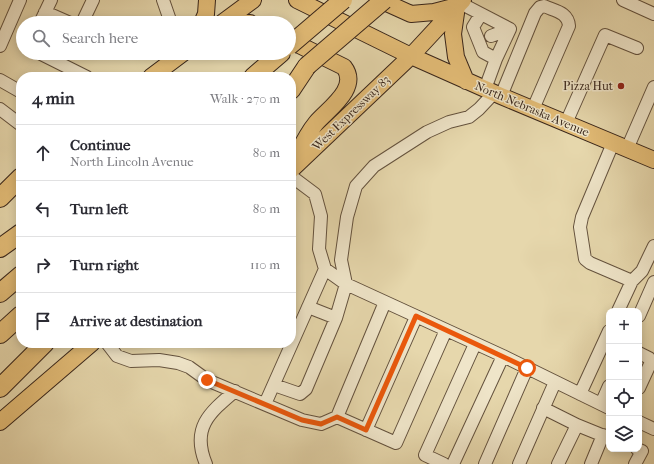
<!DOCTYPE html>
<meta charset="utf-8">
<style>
:root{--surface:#fff;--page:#f2f2f3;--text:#2b2b33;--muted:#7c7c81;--line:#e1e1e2}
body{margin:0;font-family:"IM FELL French Canon",serif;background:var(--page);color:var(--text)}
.controls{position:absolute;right:12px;bottom:12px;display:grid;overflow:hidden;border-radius:8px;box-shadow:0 2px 10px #0003}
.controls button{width:36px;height:36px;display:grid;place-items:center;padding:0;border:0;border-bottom:1px solid var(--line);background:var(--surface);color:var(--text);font:20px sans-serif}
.stop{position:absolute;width:12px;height:12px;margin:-9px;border:3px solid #ea580c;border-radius:50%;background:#fff}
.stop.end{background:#ea580c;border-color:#fff;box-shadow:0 1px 4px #0008}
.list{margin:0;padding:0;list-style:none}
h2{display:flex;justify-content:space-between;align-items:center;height:52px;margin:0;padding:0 16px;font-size:17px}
h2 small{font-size:13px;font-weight:400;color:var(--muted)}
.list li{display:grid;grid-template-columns:26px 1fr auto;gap:12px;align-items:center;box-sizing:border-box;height:56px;padding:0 16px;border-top:1px solid var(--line)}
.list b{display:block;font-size:15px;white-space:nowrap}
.list p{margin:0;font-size:13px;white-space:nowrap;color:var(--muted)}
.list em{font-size:13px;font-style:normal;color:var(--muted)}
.icon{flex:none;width:22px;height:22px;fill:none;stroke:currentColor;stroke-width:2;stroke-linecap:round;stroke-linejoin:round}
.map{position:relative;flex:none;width:654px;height:464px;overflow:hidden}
.search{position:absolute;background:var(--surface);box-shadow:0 2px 10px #0003;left:16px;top:16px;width:280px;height:44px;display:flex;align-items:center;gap:10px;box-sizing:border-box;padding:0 14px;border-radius:22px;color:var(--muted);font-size:15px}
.panel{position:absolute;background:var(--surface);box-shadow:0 2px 10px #0003;left:16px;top:72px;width:280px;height:276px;border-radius:16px}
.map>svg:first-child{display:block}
</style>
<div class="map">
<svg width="654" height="464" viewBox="0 0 654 464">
<rect width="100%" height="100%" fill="#e6d7ac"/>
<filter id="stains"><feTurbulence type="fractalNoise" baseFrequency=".005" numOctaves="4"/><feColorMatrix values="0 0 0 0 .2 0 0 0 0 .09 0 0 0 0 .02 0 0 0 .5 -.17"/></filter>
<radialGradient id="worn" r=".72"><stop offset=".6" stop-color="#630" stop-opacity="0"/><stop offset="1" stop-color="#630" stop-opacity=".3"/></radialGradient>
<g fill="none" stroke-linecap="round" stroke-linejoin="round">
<g stroke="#64523e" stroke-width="14">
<path id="minor" d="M 163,0 L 171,23
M 623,0 L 654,14
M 460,3 L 510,29 L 496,59 L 485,89
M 45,12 L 70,23
M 481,14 L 473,27 L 483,52 L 496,59
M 40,23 L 51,0
M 82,23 L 93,0
M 491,36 L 510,29
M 0,46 L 20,0
M 39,53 L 87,77
M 0,80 L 21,92
M 501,96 L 535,13 L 540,7 L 544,6 C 555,11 568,12 569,26 L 533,109
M 0,109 L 21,125
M 566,123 L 605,35 L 637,48
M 613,143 L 582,217 L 580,227 L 585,259 L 590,263 L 632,281
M 627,149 L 654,87
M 291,176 L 315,194 L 321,216 L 319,249 L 325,269 L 346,284 L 503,356 L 609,408
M 385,302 L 337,417 L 396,443 L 446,330
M 308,307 L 336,318
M 618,311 L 632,281 L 642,271 L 654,246
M 639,316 L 654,282
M 107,343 L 117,356 L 131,361 L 159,360 L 178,363 L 189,367 L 207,380 L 302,420 L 321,424 L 337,417
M 639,353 L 649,358 L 651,362 L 639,388
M 274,385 L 300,394 L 306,389 L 336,318 L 346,284 L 341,260 L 347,217 L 356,186 L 374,166 L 427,132 L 449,122 L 469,117 L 479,109 L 494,93
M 580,394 L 609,331
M 265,404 L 325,269
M 601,404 L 609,386
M 543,408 L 577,425 L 558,464
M 639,422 L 654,429
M 577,425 L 609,438
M 366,430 L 416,317
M 206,464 C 191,428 209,413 235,391
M 444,464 L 425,455 L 475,344
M 453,464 L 503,356
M 485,464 L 527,368
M 519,464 L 555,382
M 591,464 L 603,435
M 635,464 L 642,451 L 637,449"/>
</g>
<g stroke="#38251a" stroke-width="18">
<path id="major" d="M 297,0 L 411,56 L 501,96 L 654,160
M 380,0 L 411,14 L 434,12 L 457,6
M 457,6 L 453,34 L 456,57 L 466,81
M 202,23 L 206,14 L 207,0
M 222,23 L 253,0
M 237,23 L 250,23
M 289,40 L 344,67 C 360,88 328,109 316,123 C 306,135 300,149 293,163
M 151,77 L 183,53
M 291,170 L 411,56 L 463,0
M 0,422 L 92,343"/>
</g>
<g stroke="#38251a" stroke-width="20">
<path id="highway" d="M 253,77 L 281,53
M 291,90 L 307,66
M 0,198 L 21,177
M 0,248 L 21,233
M 0,293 L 21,275
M 0,334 L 21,315
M 0,388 L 45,343"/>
</g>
<use href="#minor" stroke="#efe5c9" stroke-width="12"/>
<use href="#major" stroke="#e3bc76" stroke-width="16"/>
<use href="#highway" stroke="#e3bc76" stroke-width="18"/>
<g stroke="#38251a" stroke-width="20" stroke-linecap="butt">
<path id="highway-bridge" d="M 289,46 L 343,0
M 307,66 L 384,0"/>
</g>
<use href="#highway-bridge" stroke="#e3bc76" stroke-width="18"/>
</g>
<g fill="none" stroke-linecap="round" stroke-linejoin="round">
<path stroke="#ea580c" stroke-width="5" d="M 207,380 L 302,420 L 321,424 L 337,417 L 366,430 L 416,316 L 527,368"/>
</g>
<circle fill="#8f2418" stroke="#efe5c9" stroke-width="1.5" cx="621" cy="86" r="4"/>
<g text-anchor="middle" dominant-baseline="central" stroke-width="3" stroke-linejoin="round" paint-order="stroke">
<g font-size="12" fill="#38251a" stroke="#efe5c9" text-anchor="end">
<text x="613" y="86">Pizza Hut</text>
</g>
<g font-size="12" fill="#38251a" stroke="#efe5c9">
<text transform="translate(532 109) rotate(23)">North Nebraska Avenue</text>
<text transform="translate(351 113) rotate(-44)">West Expressway 83</text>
</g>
</g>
<rect width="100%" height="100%" filter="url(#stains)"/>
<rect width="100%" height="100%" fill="url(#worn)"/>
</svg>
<div class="controls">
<button>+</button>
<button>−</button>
<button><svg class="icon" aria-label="locate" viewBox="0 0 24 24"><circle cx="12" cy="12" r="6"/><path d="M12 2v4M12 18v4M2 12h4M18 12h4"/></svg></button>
<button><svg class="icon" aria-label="layers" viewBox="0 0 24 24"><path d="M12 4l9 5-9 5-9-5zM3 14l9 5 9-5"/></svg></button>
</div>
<div class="stop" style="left:527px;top:368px"></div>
<div class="stop end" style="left:207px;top:380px"></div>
<div class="search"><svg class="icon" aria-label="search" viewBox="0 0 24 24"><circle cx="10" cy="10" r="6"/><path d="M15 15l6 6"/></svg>Search here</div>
<section class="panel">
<h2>4 min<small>Walk · 270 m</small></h2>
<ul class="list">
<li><svg class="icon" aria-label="ahead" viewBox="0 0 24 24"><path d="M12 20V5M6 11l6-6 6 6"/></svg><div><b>Continue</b><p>North Lincoln Avenue</p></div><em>80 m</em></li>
<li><svg class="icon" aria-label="left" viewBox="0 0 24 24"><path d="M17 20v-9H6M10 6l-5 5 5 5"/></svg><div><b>Turn left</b></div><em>80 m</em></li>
<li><svg class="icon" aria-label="right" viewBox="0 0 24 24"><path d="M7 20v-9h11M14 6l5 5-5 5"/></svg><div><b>Turn right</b></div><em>110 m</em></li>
<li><svg class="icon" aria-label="arrive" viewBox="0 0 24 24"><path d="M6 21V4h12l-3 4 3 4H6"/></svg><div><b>Arrive at destination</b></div></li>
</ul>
</section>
</div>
